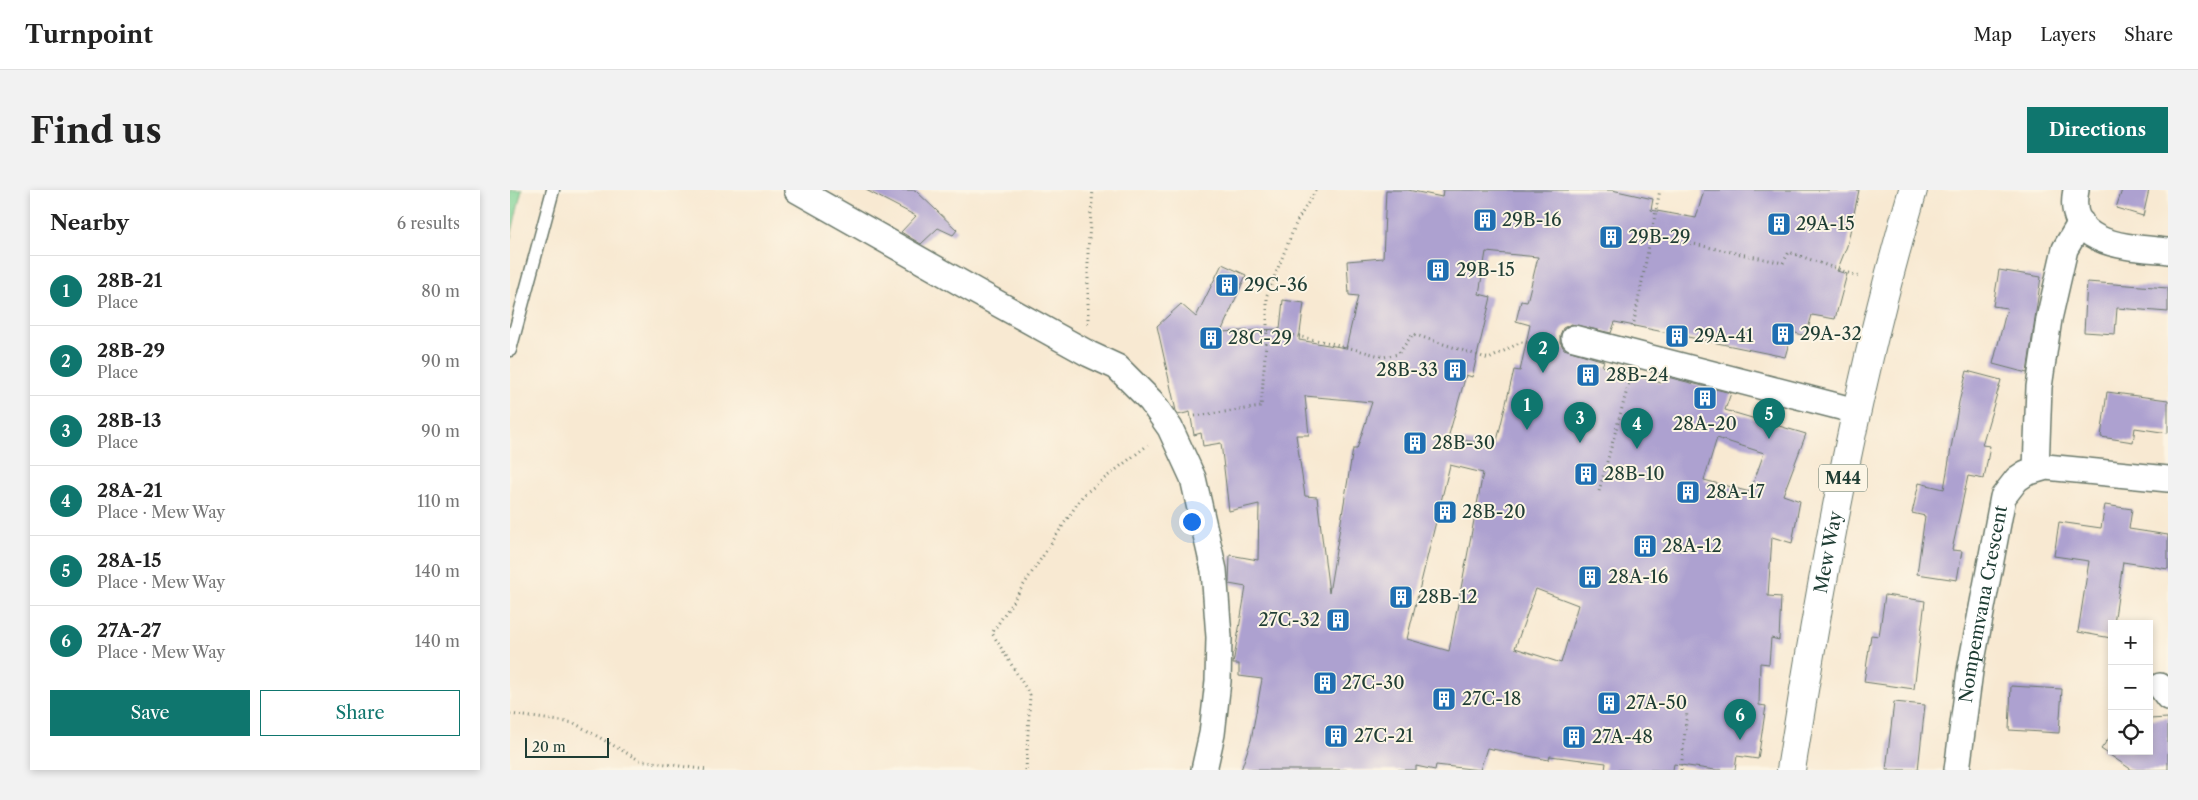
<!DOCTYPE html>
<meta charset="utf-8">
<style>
:root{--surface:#fff;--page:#f2f2f2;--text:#222;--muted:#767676;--line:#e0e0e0;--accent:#0f766e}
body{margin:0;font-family:"Libre Caslon Text",serif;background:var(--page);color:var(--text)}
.controls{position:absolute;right:15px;bottom:15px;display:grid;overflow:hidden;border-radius:0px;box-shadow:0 2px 8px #0003}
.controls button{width:45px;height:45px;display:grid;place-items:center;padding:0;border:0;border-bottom:1px solid var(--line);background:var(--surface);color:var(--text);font:25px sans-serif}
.scale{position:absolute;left:15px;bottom:12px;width:84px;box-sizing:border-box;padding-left:5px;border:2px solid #1f3d34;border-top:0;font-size:14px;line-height:18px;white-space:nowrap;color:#1f3d34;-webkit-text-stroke:4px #fcf5e5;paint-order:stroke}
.you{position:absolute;left:681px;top:331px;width:18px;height:18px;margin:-12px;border:4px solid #fff;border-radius:50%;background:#1a73e8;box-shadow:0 0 0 8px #1a73e833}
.badge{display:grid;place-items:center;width:32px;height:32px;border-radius:50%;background:var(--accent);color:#fff;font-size:16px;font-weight:700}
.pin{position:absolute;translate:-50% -41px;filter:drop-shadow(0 1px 2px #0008)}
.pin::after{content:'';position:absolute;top:26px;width:18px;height:15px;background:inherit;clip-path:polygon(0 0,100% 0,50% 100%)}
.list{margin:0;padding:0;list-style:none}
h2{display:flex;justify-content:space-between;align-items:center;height:65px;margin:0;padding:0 20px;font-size:21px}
h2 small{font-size:16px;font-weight:400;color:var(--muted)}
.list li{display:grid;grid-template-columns:32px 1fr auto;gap:15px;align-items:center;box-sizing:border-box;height:70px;padding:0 20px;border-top:1px solid var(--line)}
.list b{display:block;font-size:19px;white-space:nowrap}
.list p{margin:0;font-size:16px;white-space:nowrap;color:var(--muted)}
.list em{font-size:16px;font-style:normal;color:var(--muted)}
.actions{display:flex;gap:10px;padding:15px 20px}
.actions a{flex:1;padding:11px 0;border:1px solid var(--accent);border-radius:0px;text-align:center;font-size:18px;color:var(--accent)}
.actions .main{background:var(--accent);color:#fff}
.icon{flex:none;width:28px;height:28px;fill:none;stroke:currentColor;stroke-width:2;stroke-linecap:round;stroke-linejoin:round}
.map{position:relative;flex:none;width:1658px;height:580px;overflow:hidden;border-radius:0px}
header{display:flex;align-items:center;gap:30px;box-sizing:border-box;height:70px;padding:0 25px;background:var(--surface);border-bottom:1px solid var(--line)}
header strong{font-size:24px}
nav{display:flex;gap:28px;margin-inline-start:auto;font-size:18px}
.intro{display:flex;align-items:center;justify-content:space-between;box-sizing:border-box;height:120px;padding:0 30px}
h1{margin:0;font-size:35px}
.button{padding:12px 22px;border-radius:0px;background:var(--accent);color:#fff;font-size:18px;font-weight:700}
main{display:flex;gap:30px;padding:0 30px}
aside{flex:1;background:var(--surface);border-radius:0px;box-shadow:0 2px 8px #0003}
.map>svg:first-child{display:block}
</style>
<header>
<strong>Turnpoint</strong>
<nav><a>Map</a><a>Layers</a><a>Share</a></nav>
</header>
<div class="intro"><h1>Find us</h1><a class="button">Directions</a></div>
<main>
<aside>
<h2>Nearby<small>6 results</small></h2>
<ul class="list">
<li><span class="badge">1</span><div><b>28B-21</b><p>Place</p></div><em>80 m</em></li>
<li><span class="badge">2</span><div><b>28B-29</b><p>Place</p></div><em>90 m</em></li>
<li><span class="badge">3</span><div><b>28B-13</b><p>Place</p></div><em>90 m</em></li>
<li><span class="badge">4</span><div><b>28A-21</b><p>Place · Mew Way</p></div><em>110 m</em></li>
<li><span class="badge">5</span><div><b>28A-15</b><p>Place · Mew Way</p></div><em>140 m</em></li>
<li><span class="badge">6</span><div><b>27A-27</b><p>Place · Mew Way</p></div><em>140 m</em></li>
</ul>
<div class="actions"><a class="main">Save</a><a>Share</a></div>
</aside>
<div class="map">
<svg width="1658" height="580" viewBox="0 0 1658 580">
<rect width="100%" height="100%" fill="#fcf5e5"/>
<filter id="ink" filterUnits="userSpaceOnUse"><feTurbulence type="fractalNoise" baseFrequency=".02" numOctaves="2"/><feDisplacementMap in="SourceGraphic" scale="10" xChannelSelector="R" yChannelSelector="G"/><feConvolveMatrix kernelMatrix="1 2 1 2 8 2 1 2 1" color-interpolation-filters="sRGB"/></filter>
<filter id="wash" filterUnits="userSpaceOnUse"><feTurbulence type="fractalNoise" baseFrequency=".0096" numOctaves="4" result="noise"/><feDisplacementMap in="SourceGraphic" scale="20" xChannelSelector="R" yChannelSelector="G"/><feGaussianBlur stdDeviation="1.12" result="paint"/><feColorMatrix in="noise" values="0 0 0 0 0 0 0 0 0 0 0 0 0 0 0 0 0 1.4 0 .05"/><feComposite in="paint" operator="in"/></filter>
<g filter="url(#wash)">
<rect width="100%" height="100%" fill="#f8e9d2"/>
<path fill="#7dd295" stroke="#4e8864" d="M 0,0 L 12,0 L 0,50 Z"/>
<g id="blocks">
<path fill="#ada1d0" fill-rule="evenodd" d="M 356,0 L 405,0 L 447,40 L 443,45 L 428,38 L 411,54 L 391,42 L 406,26 Z
M 876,0 L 898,0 L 932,7 L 933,0 L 1102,0 L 1143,9 L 1141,20 L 1186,28 L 1194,0 L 1349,0 L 1337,56 L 1327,81 L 1337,84 L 1325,129 L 1302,125 L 1296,146 L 1282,142 L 1275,167 L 1105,132 L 1101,143 L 1061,134 L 1053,138 L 1050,145 L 1050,152 L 1054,159 L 1094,171 L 1092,176 L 1151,193 L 1153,186 L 1221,203 L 1215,220 L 1296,244 L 1273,305 L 1290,311 L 1282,353 L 1262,347 L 1258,406 L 1271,407 L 1269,450 L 1261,448 L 1259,474 L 1250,473 L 1249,515 L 1256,516 L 1248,569 L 1227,566 L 1225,580 L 1205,580 L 1164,574 L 1163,580 L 1095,580 L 1096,573 L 1040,566 L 1039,570 L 977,558 L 970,580 L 926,575 L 925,580 L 906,576 L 906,580 L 731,580 L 741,550 L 752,489 L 729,486 L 729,474 L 723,474 L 736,397 L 719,394 L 720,365 L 748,370 L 749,314 L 719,321 L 711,253 L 693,256 L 691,243 L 684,245 L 680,222 L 668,225 L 666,221 L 647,136 L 671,114 L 686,127 L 712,74 L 736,85 L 711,142 L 770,139 L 773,110 L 794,113 L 789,150 L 836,158 L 848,106 L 839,105 L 837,71 L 873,68 ZM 976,62 L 1028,67 L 1017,112 L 1011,111 L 1006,131 L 1020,135 L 1010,181 L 1004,180 L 986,255 L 938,248 L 956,185 L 962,187 L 981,107 L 969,104 ZM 795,206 L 862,212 L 847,259 L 843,259 L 819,403 L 807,307 L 795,306 L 786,245 L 799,245 ZM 1207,248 L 1254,263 L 1240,302 L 1194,290 ZM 940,275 L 973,283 L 939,461 L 897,449 ZM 1026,399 L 1068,415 L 1051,473 L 1005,458 Z
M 1612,0 L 1639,0 L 1633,26 L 1606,18 Z
M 1489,80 L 1531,87 L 1517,183 L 1483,174 L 1497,118 L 1483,116 Z
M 1577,92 L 1658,98 L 1658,122 L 1607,118 L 1605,144 L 1574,142 Z
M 1457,181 L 1491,190 L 1472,255 L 1480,256 L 1474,289 L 1458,286 L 1442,360 L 1452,361 L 1447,390 L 1407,384 L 1415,326 L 1402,323 L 1409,293 L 1434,299 L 1449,212 Z
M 1597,202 L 1658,210 L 1658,243 L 1625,238 L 1623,252 L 1591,247 Z
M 1595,315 L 1622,319 L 1619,339 L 1658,345 L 1658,379 L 1613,372 L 1604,434 L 1602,434 L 1601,448 L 1568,442 L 1579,371 L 1544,366 L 1549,332 L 1591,338 Z
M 1375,405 L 1415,411 L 1404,499 L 1354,492 L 1361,445 L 1369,446 Z
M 1501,496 L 1552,499 L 1549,543 L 1499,540 Z
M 1384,512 L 1415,515 L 1408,580 L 1376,580 Z
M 1658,528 L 1658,580 L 1622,580 L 1591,559 L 1602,544 L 1602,561 L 1639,561 L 1639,529 Z"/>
</g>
</g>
<g filter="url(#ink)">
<use href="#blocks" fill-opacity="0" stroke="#6b796b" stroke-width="1"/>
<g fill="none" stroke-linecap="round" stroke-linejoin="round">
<g stroke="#6b796b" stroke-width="15">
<path id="service" d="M 0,160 L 43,0"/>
</g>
<g stroke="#6b796b" stroke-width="28">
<g id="minor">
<path d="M 287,0 L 467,102 L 579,164 L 607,177 L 641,211 L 660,238 L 683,288 L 704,380 L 709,447 L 708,491 L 702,544 L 694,580"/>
<path d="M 1566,0 C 1554,57 1621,57 1658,61"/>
<path d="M 1064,148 L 1346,221"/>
<path d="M 1526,279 L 1529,197 L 1539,129 L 1555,59 L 1571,32"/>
<path d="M 1650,496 L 1658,507"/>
<path id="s1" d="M 1447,580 L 1460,481 L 1493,307 L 1507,289 L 1516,283 L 1536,277 L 1658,289"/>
</g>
</g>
<g stroke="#6b796b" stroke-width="30">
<g id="primary">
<path id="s2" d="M 1281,580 C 1312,384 1347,190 1403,0"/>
</g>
</g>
<path stroke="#6b796b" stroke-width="3" stroke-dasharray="1 4" stroke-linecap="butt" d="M 1141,45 L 1273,73 L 1279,62 L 1350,87
M 578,134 L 578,59 L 583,0
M 1123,137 L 1150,0
M 757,140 L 757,105 L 787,31 L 806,0
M 685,226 L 751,217 L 757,140 L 821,153 L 874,167 L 888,164 L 903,144 L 979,169 L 1011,152 L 1038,155
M 1089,301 L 1120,189
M 0,524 L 64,533 L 129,570 L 197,580
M 516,580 L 520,505 L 482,443 L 573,305 L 638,255
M 1171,580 L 1177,522"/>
<use href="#service" stroke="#fff" stroke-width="12"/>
<use href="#minor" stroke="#fff" stroke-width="25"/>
<use href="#primary" stroke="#fff" stroke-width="28"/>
</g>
</g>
<defs>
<g id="building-square" transform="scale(1.25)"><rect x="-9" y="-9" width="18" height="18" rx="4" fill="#1f6fb2" stroke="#fcf5e5"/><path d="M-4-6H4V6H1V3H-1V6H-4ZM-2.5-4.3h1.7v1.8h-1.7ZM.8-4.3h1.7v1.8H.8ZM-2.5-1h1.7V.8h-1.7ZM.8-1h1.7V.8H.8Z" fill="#fff"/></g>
</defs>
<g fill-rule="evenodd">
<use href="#building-square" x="975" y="30"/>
<use href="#building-square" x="1269" y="34"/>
<use href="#building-square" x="1101" y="47"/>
<use href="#building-square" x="928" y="80"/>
<use href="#building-square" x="717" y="95"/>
<use href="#building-square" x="1273" y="144"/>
<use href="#building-square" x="1167" y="146"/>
<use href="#building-square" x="701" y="148"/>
<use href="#building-square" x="945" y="180"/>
<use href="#building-square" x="1078" y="185"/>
<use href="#building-square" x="1195" y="208"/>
<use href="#building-square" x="905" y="253"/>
<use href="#building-square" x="1076" y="284"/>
<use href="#building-square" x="1178" y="302"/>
<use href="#building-square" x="935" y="322"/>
<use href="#building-square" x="1135" y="356"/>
<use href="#building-square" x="1080" y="387"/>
<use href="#building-square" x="891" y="407"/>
<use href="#building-square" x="828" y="430"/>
<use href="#building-square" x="815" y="493"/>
<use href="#building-square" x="934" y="509"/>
<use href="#building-square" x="1099" y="513"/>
<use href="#building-square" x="826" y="546"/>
<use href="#building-square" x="1064" y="547"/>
</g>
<g text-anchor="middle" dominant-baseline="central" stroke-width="4" stroke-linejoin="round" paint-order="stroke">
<rect fill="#fcf5e5" stroke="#617469" stroke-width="1" x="1309" y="274.5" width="48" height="27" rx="4"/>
<g font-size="16" font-weight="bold" fill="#1f3d34">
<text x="1333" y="288">M44</text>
</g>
<g font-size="18" fill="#1f3d34" stroke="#fcf5e5" text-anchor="start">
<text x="992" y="30">29B-16</text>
<text x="1286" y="34">29A-15</text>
<text x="1118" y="47">29B-29</text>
<text x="946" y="80">29B-15</text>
<text x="734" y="95">29C-36</text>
<text x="1290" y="144">29A-32</text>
<text x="1184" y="146">29A-41</text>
<text x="718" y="148">28C-29</text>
<text x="928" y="180" text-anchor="end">28B-33</text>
<text x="1096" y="185">28B-24</text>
<text x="1195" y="234" text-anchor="middle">28A-20</text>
<text x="922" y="253">28B-30</text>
<text x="1094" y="284">28B-10</text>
<text x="1196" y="302">28A-17</text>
<text x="952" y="322">28B-20</text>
<text x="1152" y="356">28A-12</text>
<text x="1098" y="387">28A-16</text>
<text x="908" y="407">28B-12</text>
<text x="810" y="430" text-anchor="end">27C-32</text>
<text x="832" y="493">27C-30</text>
<text x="952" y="509">27C-18</text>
<text x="1116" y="513">27A-50</text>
<text x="844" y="546">27C-21</text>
<text x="1082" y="547">27A-48</text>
</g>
<g font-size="18" fill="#1f3d34" stroke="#fcf5e5">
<text stroke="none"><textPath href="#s2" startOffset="221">Mew Way</textPath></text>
<text stroke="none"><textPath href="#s1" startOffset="168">Nompemvana Crescent</textPath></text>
</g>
</g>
</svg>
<div class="controls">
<button>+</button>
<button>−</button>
<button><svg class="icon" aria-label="locate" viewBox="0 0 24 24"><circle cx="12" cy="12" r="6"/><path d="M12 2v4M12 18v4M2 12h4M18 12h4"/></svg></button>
</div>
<div class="scale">20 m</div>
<div class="you"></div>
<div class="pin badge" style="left:1017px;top:240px">1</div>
<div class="pin badge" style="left:1033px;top:183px">2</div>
<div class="pin badge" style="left:1070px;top:253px">3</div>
<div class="pin badge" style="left:1127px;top:259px">4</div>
<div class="pin badge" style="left:1259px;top:249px">5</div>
<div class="pin badge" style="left:1230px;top:550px">6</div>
</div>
</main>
